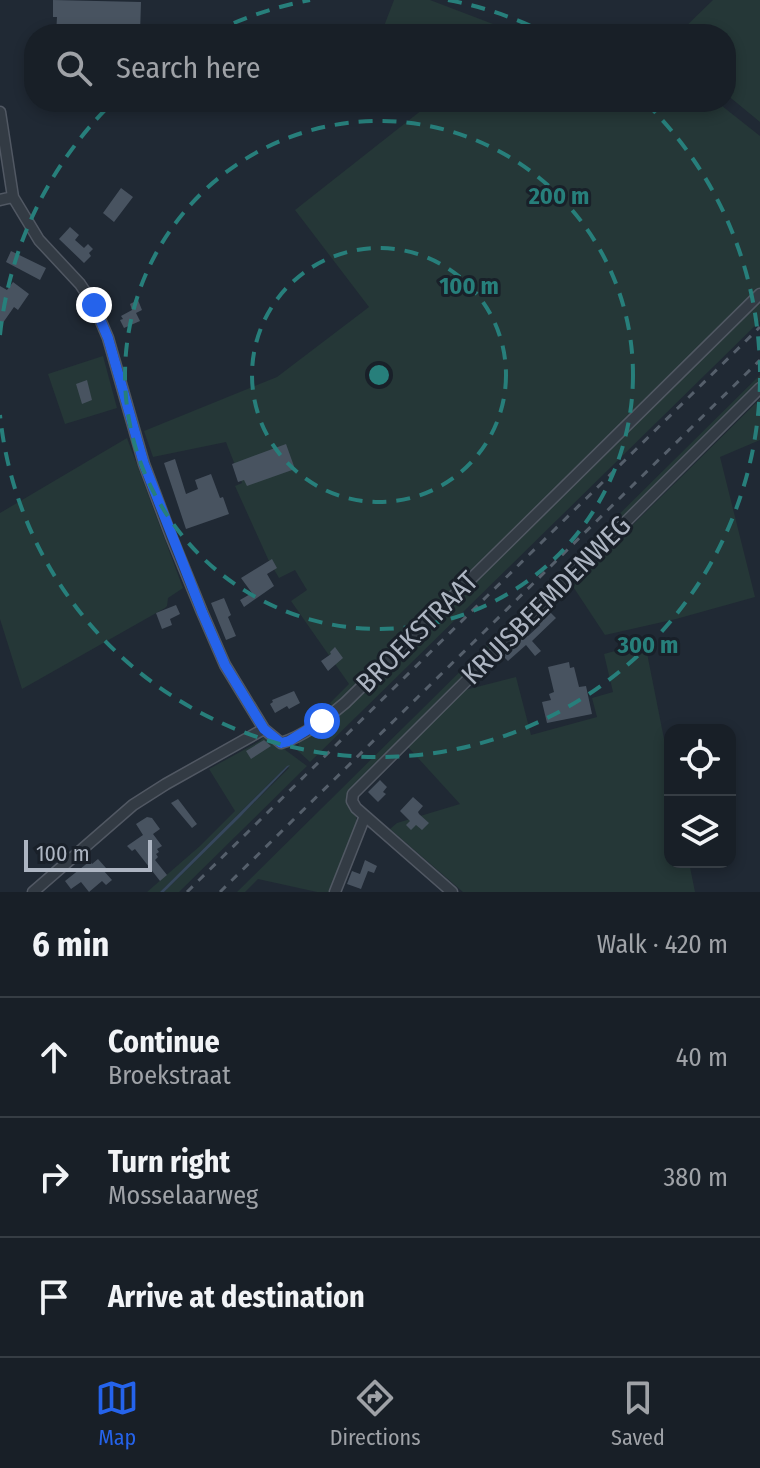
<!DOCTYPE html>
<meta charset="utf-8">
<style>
:root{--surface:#181f27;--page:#252c33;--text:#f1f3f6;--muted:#9fa2a7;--line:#363d44;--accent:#2563eb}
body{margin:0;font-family:"Fira Sans Condensed",sans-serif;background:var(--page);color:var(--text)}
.controls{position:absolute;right:24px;bottom:24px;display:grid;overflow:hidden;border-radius:16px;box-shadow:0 4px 12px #0003}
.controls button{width:72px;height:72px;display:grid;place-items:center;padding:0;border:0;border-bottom:2px solid var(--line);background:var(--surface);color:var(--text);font:40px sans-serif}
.scale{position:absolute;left:24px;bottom:20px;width:128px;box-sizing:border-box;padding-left:8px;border:4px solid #adb5c2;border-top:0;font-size:22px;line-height:28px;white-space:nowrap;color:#adb5c2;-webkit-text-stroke:6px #192029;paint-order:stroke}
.stop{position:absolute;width:24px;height:24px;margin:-18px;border:6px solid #2563eb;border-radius:50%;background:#fff}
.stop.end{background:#2563eb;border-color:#fff;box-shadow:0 2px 8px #0008}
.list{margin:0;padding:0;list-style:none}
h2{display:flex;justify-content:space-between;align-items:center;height:104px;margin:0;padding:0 32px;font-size:34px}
h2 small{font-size:26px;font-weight:400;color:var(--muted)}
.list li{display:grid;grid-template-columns:52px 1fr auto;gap:24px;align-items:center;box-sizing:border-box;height:120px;padding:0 32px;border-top:2px solid var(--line)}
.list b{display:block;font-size:30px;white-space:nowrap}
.list p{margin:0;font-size:26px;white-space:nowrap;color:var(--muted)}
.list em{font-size:26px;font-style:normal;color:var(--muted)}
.icon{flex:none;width:44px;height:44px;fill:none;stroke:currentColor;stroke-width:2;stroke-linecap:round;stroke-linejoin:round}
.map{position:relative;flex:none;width:760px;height:892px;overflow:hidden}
.search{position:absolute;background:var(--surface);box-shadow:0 4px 12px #0003;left:24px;right:24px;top:24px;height:88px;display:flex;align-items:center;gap:20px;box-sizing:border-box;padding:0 28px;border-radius:32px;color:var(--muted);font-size:30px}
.sheet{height:464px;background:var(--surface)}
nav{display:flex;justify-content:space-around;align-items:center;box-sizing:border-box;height:112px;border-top:2px solid var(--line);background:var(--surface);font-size:22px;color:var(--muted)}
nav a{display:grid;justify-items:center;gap:4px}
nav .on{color:var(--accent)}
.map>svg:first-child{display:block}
</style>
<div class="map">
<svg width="760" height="892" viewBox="0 0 760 892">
<rect width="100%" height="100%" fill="#202934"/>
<path fill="#253737" d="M 394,0 L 430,0 L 519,34 L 381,34 Z
M 713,0 L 760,0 L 760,122 L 726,94 L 726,34 L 678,34 Z
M 432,102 L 717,102 L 760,136 L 760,291 L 334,708 L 330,703 L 349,684 L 291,601 L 307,590 L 295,570 L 279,578 L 268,559 L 235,486 L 242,483 L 226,442 L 153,457 L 144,431 L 277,377 L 369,307 L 295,210 Z
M 760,296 L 760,321 L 310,762 L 298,751 L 299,741 Z
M 103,356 L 117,408 L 65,424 L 48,374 Z
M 760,375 L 760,385 L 353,789 L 357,825 L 332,892 L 317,892 L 258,879 L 245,892 L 237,892 Z
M 760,399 L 760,440 L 720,457 L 755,597 L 676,619 L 605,635 L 572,585 Z
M 127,438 L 183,588 L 168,598 L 167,606 L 165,608 L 22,689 L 0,619 L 0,513 Z
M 645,643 L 670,769 L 670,862 L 689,862 L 695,892 L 463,892 L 390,829 L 397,823 L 460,804 L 408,747 L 465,690 L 516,677 L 531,735 L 597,717 L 592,698 L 613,692 L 604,654 Z
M 265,735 L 307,766 L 179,892 L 164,892 L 289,768 L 287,766 L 160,892 L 147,892 L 200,846 L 235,811 L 209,769 L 260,741 Z"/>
<path fill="#36475c" d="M 290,765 L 240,817 L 164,892 L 160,892 L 287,766 Z"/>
<path fill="#485360" d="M 53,0 L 141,2 L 140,34 L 56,34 L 57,17 L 53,17 Z
M 121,188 L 133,197 L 114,222 L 103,213 Z
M 70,227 L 79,235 L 75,240 L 84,248 L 88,244 L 93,249 L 89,253 L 91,256 L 84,263 L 59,239 Z
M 11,251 L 46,268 L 40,280 L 6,262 Z
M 13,282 L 29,294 L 18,310 L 14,307 L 0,327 L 0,286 L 7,290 Z
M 138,300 L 142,310 L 136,313 L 140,321 L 124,328 L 120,320 L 123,319 L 121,316 L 132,310 L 130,304 Z
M 87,380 L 92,400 L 82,404 L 76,384 Z
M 286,444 L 295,469 L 247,486 L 244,480 L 238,482 L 232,464 Z
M 175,459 L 186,494 L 198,489 L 195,480 L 211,474 L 220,498 L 223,497 L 229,514 L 186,529 L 164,463 Z
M 272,559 L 277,568 L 267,574 L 274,586 L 244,607 L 240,600 L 252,593 L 241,578 Z
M 224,598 L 231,615 L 228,617 L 236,636 L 226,640 L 211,603 Z
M 176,605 L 180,614 L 170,619 L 172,625 L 162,629 L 156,613 Z
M 549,611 L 556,618 L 532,641 L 541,651 L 535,656 L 526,645 L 508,661 L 503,656 L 520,639 L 526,634 L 528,636 L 540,625 L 537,622 Z
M 335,647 L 343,658 L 328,671 L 321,661 L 331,654 L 330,652 Z
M 569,662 L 570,668 L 574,667 L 579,687 L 586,686 L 592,714 L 547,723 L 542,702 L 551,700 L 549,694 L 554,692 L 548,667 Z
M 294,691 L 300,703 L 289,709 L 287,706 L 275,713 L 270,704 L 273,702 L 272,700 Z
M 264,740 L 271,746 L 251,759 L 246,751 Z
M 380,780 L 387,787 L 383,792 L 386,794 L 378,802 L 368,792 Z
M 413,797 L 423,806 L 418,812 L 419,814 L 429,823 L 422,830 L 416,825 L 411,830 L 406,825 L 410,821 L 400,811 Z
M 178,799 L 197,824 L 192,828 L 171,803 Z
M 147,817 L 152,818 L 160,829 L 153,834 L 162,846 L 157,849 L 159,852 L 156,854 L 158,857 L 155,860 L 167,875 L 160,881 L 135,849 L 132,851 L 127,846 L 143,835 L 136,824 Z
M 98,859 L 106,868 L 103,870 L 112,880 L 106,885 L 102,881 L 89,892 L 81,882 L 71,889 L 65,881 L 90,861 L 92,864 Z
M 365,860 L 377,866 L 374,873 L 368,871 L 361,889 L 347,884 L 352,871 L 360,874 Z"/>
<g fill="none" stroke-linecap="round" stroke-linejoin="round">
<g stroke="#515863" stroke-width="13">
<path id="minor" d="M 0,112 L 13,197 L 39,240 L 80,284 L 94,305 L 108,338 L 144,464 L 171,536 L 202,612 L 225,665 L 264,729 L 281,743 C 302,737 329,717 345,703 L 760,294
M 0,200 L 13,197
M 33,892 L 133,805 L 166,784 L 264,729
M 335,892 L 365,816
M 452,892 L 356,808 L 352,801 L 353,794 L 760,388"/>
</g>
<use href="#minor" stroke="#333b44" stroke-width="10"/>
<path stroke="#555f6b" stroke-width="3" stroke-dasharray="8 8" stroke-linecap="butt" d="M 187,892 L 760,327
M 220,892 L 760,360"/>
</g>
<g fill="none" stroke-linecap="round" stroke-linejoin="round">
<path stroke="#2563eb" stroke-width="10" d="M 94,305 L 108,338 L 144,464 L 202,612 L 225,665 L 264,729 L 281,743 L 289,741 L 322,721"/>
</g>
<g fill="none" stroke="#277f7b" stroke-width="4" stroke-dasharray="14 10">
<circle cx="379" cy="375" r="127"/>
<circle cx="379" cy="375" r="254"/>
<path d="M760 378A381 381 0 0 1 0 415M0 335A381 381 0 0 1 112 103M212 33A381 381 0 0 1 310 0M448 0A381 381 0 0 1 546 33M646 103A381 381 0 0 1 760 372"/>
</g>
<g text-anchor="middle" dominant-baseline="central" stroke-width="6" stroke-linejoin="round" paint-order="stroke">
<g font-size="28" fill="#adb5c2" stroke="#192029">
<text transform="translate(546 600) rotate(-45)">KRUISBEEMDENWEG</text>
<text transform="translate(417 632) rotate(-45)">BROEKSTRAAT</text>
</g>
</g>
<circle cx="379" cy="375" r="12" fill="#277f7b" stroke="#192029" stroke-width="4"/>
<g font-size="24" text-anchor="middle" font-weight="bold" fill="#277f7b" stroke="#192029" stroke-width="6" stroke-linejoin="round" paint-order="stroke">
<text x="559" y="204">200 m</text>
<text x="469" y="294">100 m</text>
<text x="648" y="653">300 m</text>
</g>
</svg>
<div class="controls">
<button><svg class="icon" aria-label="locate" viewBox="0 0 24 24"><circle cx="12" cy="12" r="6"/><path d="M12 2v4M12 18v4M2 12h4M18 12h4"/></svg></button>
<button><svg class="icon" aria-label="layers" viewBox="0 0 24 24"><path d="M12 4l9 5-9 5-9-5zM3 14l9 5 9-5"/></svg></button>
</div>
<div class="scale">100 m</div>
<div class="stop" style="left:322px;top:721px"></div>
<div class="stop end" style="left:94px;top:305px"></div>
<div class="search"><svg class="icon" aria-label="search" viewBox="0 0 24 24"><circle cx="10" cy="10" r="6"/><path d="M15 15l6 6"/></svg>Search here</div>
</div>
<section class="sheet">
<h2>6 min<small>Walk · 420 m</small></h2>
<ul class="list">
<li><svg class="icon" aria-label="ahead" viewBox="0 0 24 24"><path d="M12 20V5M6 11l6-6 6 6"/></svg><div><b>Continue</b><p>Broekstraat</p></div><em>40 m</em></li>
<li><svg class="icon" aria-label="right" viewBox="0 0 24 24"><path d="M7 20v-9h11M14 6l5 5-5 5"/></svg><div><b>Turn right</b><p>Mosselaarweg</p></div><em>380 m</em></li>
<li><svg class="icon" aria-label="arrive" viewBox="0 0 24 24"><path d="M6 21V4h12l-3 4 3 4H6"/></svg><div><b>Arrive at destination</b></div></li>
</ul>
</section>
<nav>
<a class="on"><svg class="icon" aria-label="map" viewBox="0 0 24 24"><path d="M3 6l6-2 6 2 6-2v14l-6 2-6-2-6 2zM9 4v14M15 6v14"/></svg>Map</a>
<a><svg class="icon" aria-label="directions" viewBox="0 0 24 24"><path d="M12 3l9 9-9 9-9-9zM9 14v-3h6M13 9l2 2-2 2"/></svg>Directions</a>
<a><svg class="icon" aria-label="saved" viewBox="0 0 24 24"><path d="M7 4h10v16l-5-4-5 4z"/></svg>Saved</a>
</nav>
